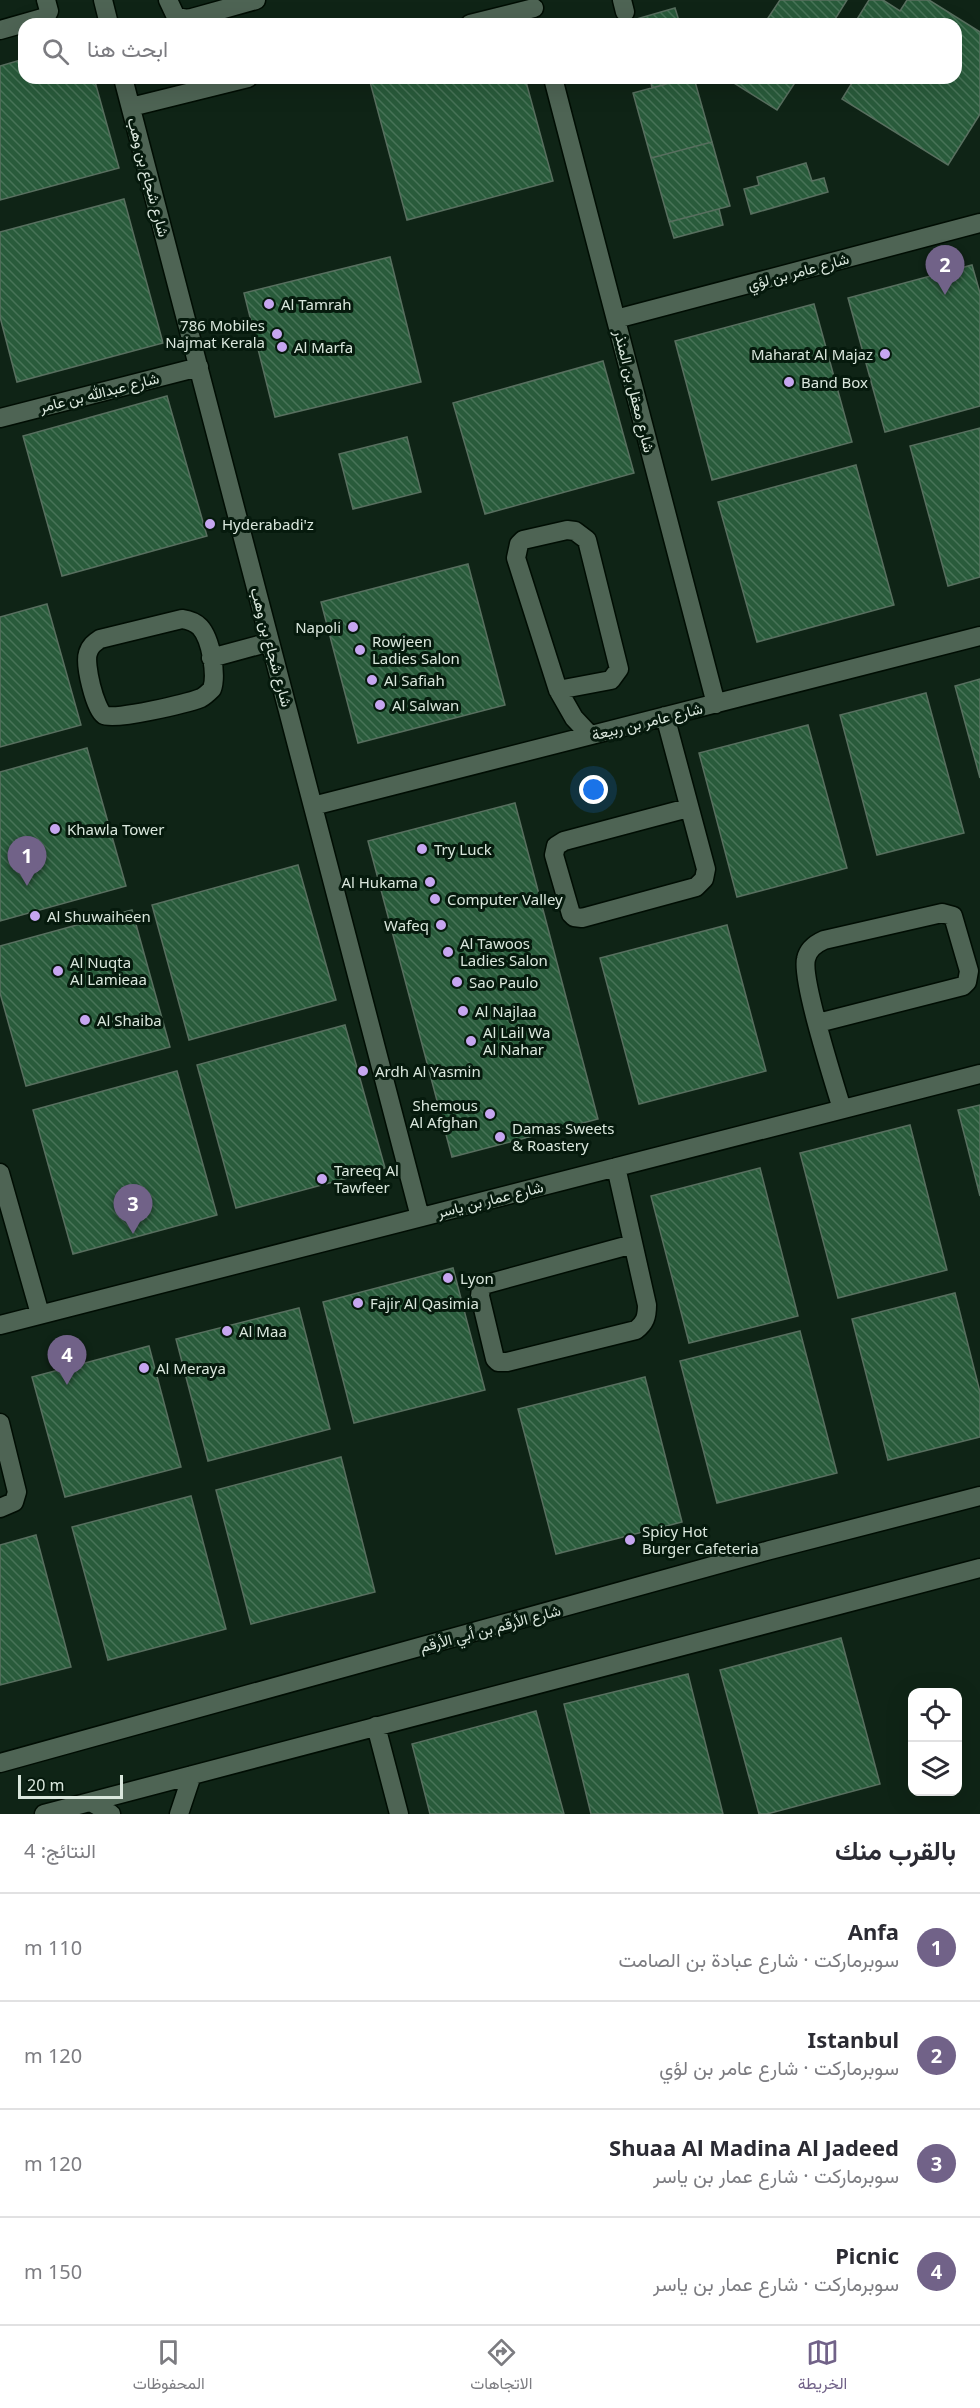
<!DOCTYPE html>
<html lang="ar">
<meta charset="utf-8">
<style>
:root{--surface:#fff;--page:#f7f7f7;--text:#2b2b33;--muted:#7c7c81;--line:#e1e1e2;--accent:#716288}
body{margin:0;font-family:"Noto Sans",Vazirmatn,sans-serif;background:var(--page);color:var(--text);direction:rtl}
.controls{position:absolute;right:18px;bottom:18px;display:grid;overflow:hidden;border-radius:12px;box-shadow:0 6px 24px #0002}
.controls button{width:54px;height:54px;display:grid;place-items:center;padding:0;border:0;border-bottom:2px solid var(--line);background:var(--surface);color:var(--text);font:30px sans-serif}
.scale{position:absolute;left:18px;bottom:15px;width:105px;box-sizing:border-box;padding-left:6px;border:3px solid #dae7dd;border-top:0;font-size:16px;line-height:21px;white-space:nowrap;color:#dae7dd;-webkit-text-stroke:4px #061a0d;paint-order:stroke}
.you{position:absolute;left:594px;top:790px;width:21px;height:21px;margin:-15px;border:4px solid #fff;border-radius:50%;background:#1a73e8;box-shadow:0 0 0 9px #1a73e833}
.badge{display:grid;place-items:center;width:39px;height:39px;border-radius:50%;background:var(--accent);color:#fff;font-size:20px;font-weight:700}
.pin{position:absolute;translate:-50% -50px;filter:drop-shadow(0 2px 3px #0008)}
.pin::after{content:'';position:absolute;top:32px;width:21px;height:18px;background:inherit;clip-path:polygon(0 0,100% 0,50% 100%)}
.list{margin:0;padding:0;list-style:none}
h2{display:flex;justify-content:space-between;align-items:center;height:78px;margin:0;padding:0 24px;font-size:26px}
h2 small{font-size:20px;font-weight:400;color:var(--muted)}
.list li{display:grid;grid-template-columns:39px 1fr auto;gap:18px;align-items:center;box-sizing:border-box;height:108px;padding:0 24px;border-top:2px solid var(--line)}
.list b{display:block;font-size:22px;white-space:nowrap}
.list p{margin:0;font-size:20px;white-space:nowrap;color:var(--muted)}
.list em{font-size:20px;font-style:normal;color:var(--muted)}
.icon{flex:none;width:33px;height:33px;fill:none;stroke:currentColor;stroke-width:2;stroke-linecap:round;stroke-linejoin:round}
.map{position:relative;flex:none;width:980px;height:1814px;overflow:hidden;direction:ltr}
.search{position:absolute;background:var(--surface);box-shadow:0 6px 24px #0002;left:18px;right:18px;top:18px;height:66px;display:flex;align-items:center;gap:15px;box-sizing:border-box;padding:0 21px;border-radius:18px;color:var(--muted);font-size:22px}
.sheet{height:510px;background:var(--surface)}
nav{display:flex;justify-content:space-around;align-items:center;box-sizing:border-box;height:84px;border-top:2px solid var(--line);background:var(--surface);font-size:16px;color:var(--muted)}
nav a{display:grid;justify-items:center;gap:3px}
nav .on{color:var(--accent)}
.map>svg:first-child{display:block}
</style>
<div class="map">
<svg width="980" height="1814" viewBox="0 0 980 1814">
<defs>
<pattern id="building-back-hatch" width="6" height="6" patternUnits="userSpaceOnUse" patternTransform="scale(1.5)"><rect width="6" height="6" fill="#295b3b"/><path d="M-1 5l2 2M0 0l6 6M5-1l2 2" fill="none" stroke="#477357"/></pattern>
</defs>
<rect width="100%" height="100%" fill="#0f2416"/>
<path fill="url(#building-back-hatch)" stroke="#586f5f" stroke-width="1.5" d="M 780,0 L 847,0 L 832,24 L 764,24 Z
M 869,0 L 883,0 L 900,11 L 907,0 L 929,0 L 980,32 L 980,114 L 948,165 L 842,99 L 855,78 L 956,78 L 956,24 L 854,24 Z
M 675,8 L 680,24 L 634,24 L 633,20 Z
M 24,59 L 24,78 L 94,78 L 119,168 L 0,200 L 0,66 Z
M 369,78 L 525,78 L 553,181 L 407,220 Z
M 650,78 L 688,78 L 652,88 Z
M 688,78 L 694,78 L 712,142 L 651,158 L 633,93 Z
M 730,78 L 798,78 L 777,110 L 729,80 Z
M 712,142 L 730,206 L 669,222 L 651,158 Z
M 806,163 L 812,181 L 824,178 L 828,192 L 751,214 L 744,189 L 759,185 L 757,177 Z
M 124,199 L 163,343 L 17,382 L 0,317 L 0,232 Z
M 719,209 L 723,225 L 674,238 L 669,222 Z
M 390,257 L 421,382 L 275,417 L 244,293 Z
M 972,265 L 980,293 L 980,406 L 885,432 L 848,298 Z
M 814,304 L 852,442 L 712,480 L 675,341 Z
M 603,361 L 634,473 L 485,514 L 453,403 Z
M 167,396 L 207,536 L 62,576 L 23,436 Z
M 980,428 L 980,577 L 948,586 L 910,446 Z
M 407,437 L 421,492 L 353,509 L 339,454 Z
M 856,465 L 894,605 L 757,642 L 718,502 Z
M 468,564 L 505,705 L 358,743 L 321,602 Z
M 47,604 L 81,725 L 0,747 L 0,617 Z
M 980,679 L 980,778 L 955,686 Z
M 926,693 L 964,833 L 877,855 L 840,715 Z
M 808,725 L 847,868 L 737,897 L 699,753 Z
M 87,748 L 126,886 L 0,921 L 0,772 Z
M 515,803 L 598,1119 L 452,1157 L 368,841 Z
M 298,865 L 336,1000 L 189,1040 L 152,905 Z
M 132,910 L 170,1047 L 26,1086 L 0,993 L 0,946 Z
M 727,925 L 766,1071 L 639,1104 L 600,958 Z
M 345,1025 L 385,1168 L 236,1208 L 197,1065 Z
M 177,1071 L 217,1215 L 73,1254 L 33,1110 Z
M 980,1105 L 980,1196 L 958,1110 Z
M 910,1125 L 947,1270 L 838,1298 L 800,1153 Z
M 760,1168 L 798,1316 L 689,1343 L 651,1196 Z
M 453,1268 L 485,1390 L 354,1423 L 323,1302 Z
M 955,1293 L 980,1392 L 980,1437 L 888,1460 L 852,1319 Z
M 299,1308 L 330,1429 L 208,1461 L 176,1339 Z
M 800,1331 L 837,1473 L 717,1503 L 680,1361 Z
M 149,1346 L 181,1467 L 65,1497 L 32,1377 Z
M 645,1377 L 682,1522 L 556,1554 L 518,1409 Z
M 341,1457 L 375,1592 L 251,1624 L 216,1490 Z
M 191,1496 L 226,1629 L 108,1660 L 72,1527 Z
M 36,1535 L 71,1667 L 0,1685 L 0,1545 Z
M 841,1638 L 880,1784 L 767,1814 L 759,1814 L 720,1670 Z
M 688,1674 L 723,1814 L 591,1814 L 564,1704 Z
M 536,1711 L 564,1814 L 430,1814 L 412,1744 Z"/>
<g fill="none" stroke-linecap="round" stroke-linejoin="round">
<g stroke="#000d03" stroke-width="21">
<path id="minor" d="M 103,0 L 109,24
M 168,0 L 176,17 L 188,19 L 256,0
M 622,0 L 625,12
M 470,24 L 534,8
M 0,30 L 46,17 L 49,11 L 46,0
M 123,78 L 420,1217
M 553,78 L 716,704
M 131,107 L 248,78
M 616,319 L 980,223
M 0,418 L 199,367
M 182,619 C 189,620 195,622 200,627 C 211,639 217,675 212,689 C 208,693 205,696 201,698 C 188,703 114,721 104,715 C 95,709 84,664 88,653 C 90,646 94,643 100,639 Z
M 211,658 L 270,642
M 558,690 L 611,680 L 619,669 L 587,540 L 575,531 L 567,530 L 523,540 L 519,544 L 516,558 L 558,690 L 574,718 L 590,735
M 665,716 L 706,869 L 704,879 L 696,887 L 582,918 L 574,917 L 571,914 L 554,855 L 556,846 L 564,841 L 688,808
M 313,806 L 980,636
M 818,1023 L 963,986 L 967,982 L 969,971 L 953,916 L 942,913 L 824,940 C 815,944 808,949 806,959 C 801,980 834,1082 842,1109
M 616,1167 L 647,1305 C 647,1317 645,1323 636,1330 L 507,1362 L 498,1362 L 495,1359 L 480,1296 L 481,1288 L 483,1285 L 633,1244
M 0,1173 L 40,1314
M 0,1325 L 980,1074
M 0,1423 L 17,1492 L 14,1502 L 0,1508
M 376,1726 L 399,1814
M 0,1763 L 770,1550 L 980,1496
M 91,1802 L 111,1814
M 44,1814 L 980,1568
M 179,1814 L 192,1775"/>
</g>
<use href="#minor" stroke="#4e6454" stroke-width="18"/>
</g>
<g fill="#c6a6f0" stroke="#061a0d" stroke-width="2">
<circle cx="269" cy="304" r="6"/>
<circle cx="277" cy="334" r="6"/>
<circle cx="282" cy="347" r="6"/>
<circle cx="885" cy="354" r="6"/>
<circle cx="789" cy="382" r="6"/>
<circle cx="210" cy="524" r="6"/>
<circle cx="353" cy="627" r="6"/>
<circle cx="360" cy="650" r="6"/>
<circle cx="372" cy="680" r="6"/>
<circle cx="380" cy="705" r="6"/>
<circle cx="55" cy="829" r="6"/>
<circle cx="422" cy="849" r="6"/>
<circle cx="430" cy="882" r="6"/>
<circle cx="435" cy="899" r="6"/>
<circle cx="35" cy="916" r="6"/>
<circle cx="441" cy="925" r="6"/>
<circle cx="448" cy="952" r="6"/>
<circle cx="58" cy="971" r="6"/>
<circle cx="457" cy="982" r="6"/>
<circle cx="463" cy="1011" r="6"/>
<circle cx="85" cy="1020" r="6"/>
<circle cx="471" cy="1041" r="6"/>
<circle cx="363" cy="1071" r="6"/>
<circle cx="490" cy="1114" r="6"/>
<circle cx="500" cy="1137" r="6"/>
<circle cx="322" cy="1179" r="6"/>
<circle cx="448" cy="1278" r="6"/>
<circle cx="358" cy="1303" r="6"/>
<circle cx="227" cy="1331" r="6"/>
<circle cx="144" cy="1368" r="6"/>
<circle cx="630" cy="1540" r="6"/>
</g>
<g text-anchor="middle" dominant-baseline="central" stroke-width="6" stroke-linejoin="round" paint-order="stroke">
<g font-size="15" fill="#dae7dd" stroke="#061a0d">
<text transform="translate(149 177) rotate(75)">شارع شجاع بن وهب</text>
<text transform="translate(798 271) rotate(-15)">شارع عامر بن لؤي</text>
<text transform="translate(635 391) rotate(76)">شارع معقل بن المنذر</text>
<text transform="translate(99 392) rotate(-14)">شارع عبدالله بن عامر</text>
<text transform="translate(272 647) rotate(75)">شارع شجاع بن وهب</text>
<text transform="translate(647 721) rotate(-14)">شارع عامر بن ربيعة</text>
<text transform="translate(490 1199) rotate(-14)">شارع عمار بن ياسر</text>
<text transform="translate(490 1628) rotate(-15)">شارع الأرقم بن أبي الأرقم</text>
</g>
<g font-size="15" fill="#dae7dd" stroke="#061a0d" text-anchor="start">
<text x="281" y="304">Al Tamrah</text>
<text x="265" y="325" text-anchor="end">786 Mobiles<tspan x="265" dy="17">Najmat Kerala</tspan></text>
<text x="294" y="347">Al Marfa</text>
<text x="873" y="354" text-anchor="end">Maharat Al Majaz</text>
<text x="801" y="382">Band Box</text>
<text x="222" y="524">Hyderabadi'z</text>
<text x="341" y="627" text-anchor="end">Napoli</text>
<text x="372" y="641">Rowjeen<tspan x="372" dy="17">Ladies Salon</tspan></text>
<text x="384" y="680">Al Safiah</text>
<text x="392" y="705">Al Salwan</text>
<text x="67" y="829">Khawla Tower</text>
<text x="434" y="849">Try Luck</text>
<text x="418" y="882" text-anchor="end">Al Hukama</text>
<text x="447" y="899">Computer Valley</text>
<text x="47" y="916">Al Shuwaiheen</text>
<text x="429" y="925" text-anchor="end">Wafeq</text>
<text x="460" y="943">Al Tawoos<tspan x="460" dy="17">Ladies Salon</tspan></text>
<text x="70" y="962">Al Nuqta<tspan x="70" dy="17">Al Lamieaa</tspan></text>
<text x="469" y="982">Sao Paulo</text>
<text x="475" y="1011">Al Najlaa</text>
<text x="97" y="1020">Al Shaiba</text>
<text x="483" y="1032">Al Lail Wa<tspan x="483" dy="17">Al Nahar</tspan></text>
<text x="375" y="1071">Ardh Al Yasmin</text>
<text x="478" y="1105" text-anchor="end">Shemous<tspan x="478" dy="17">Al Afghan</tspan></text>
<text x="512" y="1128">Damas Sweets<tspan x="512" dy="17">&amp; Roastery</tspan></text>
<text x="334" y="1170">Tareeq Al<tspan x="334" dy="17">Tawfeer</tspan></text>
<text x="460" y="1278">Lyon</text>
<text x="370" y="1303">Fajir Al Qasimia</text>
<text x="239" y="1331">Al Maa</text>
<text x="156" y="1368">Al Meraya</text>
<text x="642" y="1531">Spicy Hot<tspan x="642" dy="17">Burger Cafeteria</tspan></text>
</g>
</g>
</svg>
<div class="controls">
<button><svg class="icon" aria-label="locate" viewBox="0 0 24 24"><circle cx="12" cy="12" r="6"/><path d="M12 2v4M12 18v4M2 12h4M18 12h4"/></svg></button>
<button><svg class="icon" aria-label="layers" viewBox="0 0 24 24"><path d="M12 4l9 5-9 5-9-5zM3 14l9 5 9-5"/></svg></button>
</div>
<div class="scale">20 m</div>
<div class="you"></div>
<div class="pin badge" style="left:27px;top:886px">1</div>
<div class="pin badge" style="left:945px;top:295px">2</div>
<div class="pin badge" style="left:133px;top:1234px">3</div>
<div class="pin badge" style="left:67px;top:1385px">4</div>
<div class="search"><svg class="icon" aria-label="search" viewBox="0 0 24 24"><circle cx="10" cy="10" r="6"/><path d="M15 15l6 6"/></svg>ابحث هنا</div>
</div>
<section class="sheet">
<h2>بالقرب منك<small>النتائج: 4</small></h2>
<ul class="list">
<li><span class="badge">1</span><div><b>Anfa</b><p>سوبرماركت · شارع عبادة بن الصامت</p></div><em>110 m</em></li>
<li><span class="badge">2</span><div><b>Istanbul</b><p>سوبرماركت · شارع عامر بن لؤي</p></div><em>120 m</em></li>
<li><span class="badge">3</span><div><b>Shuaa Al Madina Al Jadeed</b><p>سوبرماركت · شارع عمار بن ياسر</p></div><em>120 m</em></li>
<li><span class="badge">4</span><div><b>Picnic</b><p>سوبرماركت · شارع عمار بن ياسر</p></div><em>150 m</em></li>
</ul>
</section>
<nav>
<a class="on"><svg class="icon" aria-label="map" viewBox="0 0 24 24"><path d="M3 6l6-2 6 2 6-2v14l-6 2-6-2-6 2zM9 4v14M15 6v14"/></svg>الخريطة</a>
<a><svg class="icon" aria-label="directions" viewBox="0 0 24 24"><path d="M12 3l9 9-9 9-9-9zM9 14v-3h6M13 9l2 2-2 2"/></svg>الاتجاهات</a>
<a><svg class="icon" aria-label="saved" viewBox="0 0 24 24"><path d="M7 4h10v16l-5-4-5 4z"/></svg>المحفوظات</a>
</nav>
